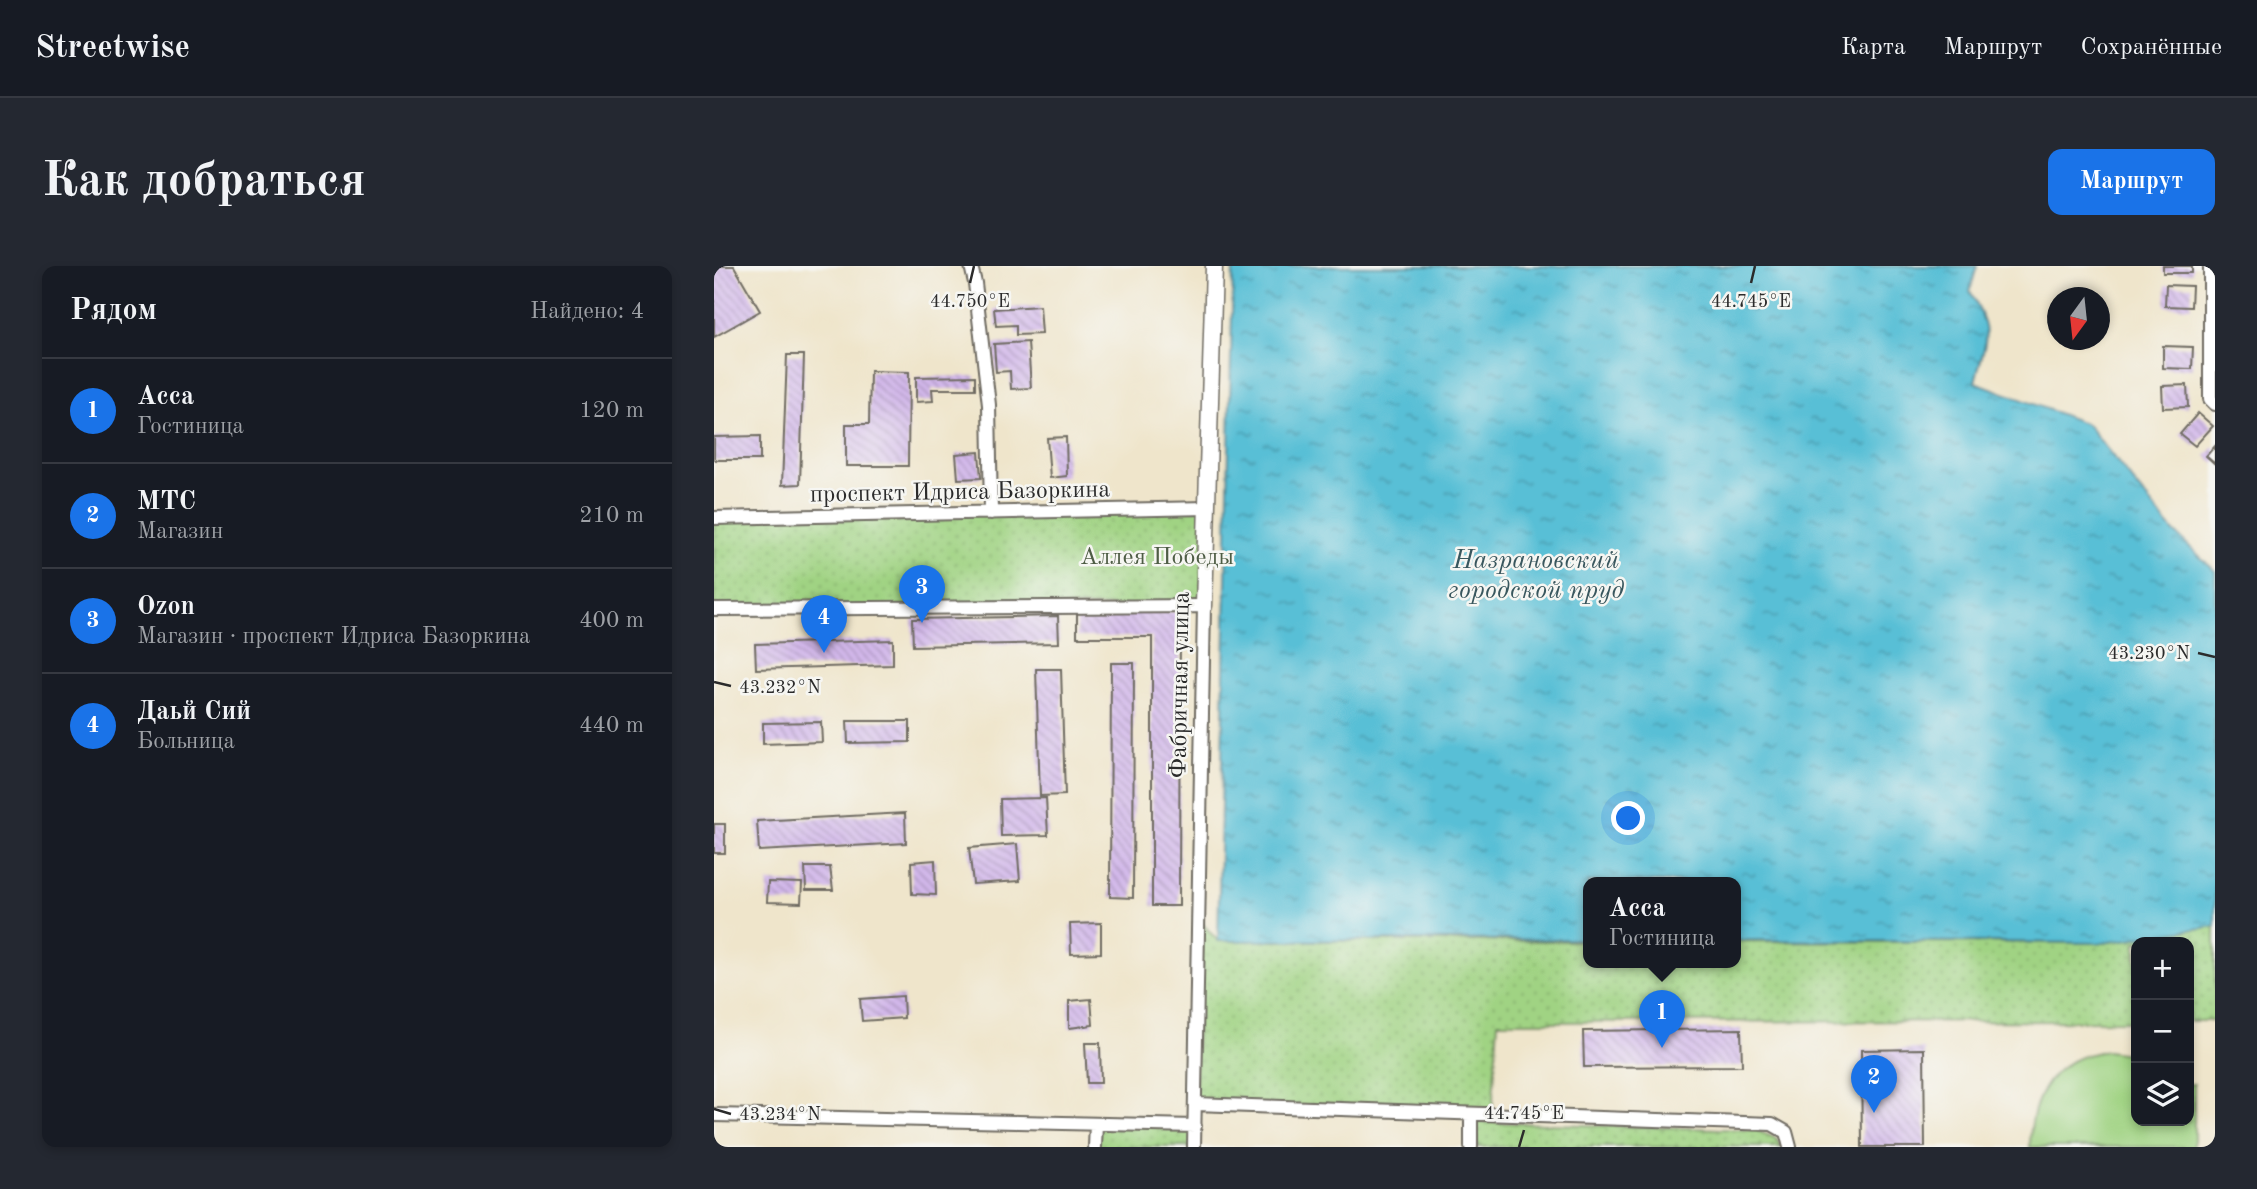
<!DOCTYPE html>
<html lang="ru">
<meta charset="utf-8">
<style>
:root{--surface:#171b24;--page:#242831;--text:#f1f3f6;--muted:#9ea1a6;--line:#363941;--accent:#1a73e8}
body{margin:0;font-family:"Old Standard TT",serif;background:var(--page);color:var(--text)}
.controls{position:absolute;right:21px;bottom:21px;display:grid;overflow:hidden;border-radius:14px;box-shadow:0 4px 10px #0003}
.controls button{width:63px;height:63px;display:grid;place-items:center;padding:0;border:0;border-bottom:2px solid var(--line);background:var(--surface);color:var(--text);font:35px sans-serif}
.compass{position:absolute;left:1333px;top:21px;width:63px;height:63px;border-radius:50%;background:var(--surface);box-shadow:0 4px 10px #0003;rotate:195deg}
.you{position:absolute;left:915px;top:553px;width:24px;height:24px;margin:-18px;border:5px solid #fff;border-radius:50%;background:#1a73e8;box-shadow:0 0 0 10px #1a73e833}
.badge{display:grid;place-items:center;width:46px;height:46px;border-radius:50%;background:var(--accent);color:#fff;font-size:23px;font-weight:700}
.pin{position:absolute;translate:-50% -58px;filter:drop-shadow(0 2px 4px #0008)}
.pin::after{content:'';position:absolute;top:37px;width:24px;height:21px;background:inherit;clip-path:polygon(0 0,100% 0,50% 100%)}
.popup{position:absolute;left:869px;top:611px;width:158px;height:91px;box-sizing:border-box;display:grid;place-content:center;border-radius:14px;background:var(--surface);filter:drop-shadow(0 2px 5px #0005);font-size:23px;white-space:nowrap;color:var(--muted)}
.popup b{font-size:26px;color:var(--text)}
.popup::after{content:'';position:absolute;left:50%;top:100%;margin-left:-14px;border:14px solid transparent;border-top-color:var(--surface)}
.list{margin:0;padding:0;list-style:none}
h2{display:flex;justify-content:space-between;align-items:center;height:91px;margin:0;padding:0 28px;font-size:30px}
h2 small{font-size:23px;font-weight:400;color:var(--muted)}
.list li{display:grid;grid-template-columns:46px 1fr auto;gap:21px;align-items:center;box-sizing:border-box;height:105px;padding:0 28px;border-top:2px solid var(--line)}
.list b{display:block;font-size:26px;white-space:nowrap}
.list p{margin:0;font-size:23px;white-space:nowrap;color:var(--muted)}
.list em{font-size:23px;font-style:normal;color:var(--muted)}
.icon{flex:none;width:38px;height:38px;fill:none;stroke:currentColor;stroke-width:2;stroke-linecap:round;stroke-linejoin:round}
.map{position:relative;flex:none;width:1501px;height:881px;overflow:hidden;border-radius:14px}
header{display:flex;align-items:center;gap:42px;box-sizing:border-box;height:98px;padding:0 35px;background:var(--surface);border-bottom:2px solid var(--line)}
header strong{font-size:33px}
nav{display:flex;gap:38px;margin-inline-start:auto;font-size:24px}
.intro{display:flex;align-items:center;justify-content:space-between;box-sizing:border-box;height:168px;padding:0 42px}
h1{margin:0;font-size:49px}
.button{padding:18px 32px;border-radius:14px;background:var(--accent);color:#fff;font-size:24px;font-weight:700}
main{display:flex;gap:42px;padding:0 42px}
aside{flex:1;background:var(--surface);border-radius:14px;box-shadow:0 4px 10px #0003}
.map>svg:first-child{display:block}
</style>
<header>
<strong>Streetwise</strong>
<nav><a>Карта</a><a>Маршрут</a><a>Сохранённые</a></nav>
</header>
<div class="intro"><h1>Как добраться</h1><a class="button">Маршрут</a></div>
<main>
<aside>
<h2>Рядом<small>Найдено: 4</small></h2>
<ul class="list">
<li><span class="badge">1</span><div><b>Асса</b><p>Гостиница</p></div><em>120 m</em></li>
<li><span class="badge">2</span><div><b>МТС</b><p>Магазин</p></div><em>210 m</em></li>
<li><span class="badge">3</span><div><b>Ozon</b><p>Магазин · проспект Идриса Базоркина</p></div><em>400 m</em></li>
<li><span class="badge">4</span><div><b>Даьй Сий</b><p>Больница</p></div><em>440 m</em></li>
</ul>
</aside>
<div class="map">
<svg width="1501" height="881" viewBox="0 0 1501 881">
<defs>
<pattern id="park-dots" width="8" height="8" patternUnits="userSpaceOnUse" patternTransform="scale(1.75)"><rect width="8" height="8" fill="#a0d383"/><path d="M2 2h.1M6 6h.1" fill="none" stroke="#8ab571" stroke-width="1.8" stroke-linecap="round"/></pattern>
<pattern id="water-ripples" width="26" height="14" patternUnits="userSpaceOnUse" patternTransform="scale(1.75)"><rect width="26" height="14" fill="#59bfd6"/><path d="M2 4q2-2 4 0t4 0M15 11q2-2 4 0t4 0" fill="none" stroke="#4a9bae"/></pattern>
<pattern id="building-back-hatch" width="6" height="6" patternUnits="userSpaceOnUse" patternTransform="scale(1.75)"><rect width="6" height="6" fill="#d2b7ea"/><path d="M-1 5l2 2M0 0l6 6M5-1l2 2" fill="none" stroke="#ab95be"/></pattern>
</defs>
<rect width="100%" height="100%" fill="#f6f6f2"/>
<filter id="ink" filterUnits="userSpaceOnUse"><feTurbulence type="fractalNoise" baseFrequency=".0143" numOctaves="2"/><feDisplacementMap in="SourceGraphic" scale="14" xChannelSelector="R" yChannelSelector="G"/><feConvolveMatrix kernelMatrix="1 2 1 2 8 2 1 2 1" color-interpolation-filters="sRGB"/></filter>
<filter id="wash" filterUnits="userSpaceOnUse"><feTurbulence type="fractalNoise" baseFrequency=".00686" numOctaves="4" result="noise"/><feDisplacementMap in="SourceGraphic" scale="28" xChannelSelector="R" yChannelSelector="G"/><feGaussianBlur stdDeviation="1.57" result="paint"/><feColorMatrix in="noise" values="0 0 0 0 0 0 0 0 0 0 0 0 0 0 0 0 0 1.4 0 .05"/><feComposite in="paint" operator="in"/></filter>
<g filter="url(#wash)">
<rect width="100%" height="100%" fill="#efe5cb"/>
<path fill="url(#park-dots)" stroke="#667f57" stroke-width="2" d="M 494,242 L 490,340 L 0,343 L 0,251 Z
M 485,654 L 504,675 L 874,675 L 874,696 L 1021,696 L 1022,675 L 1389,677 L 1501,660 L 1501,755 L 1475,755 L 1475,676 L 1422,676 L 1422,755 L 784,756 L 778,849 L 481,838 Z
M 763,856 L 1041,864 L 1061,872 L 1069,881 L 763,881 Z
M 382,858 L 481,860 L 480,881 L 381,881 Z"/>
<path fill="#a0d383" stroke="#667f57" stroke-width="2" d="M 1393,785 L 1422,789 L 1422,855 L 1475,855 L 1475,818 L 1480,818 L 1480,881 L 1316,881 C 1316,831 1339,790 1393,785 Z"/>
<path fill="url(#water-ripples)" stroke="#427580" stroke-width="2" d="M 519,0 L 1263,0 L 1256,25 C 1280,68 1272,72 1261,116 L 1373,158 L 1458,264 L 1501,305 L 1501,660 L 1389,677 L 1022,674 L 1021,616 L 874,616 L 874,673 L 504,675 Z"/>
<g id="blocks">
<path fill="url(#building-back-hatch)" d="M 0,0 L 20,0 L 46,45 L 0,71 Z
M 1449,0 L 1478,0 L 1478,7 L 1449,7 Z
M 1452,19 L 1478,20 L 1477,41 L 1451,40 Z
M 326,40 L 328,68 L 302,69 L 302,59 L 282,60 L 280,43 Z
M 314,76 L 317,122 L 297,123 L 296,105 L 282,106 L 280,78 Z
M 1449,80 L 1479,81 L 1478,103 L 1449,102 Z
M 73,89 L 90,89 L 86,218 L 68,219 Z
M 156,105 L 195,106 L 194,200 L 132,200 L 132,158 L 155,158 Z
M 261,110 L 261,123 L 218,123 L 219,135 L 202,136 L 202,111 Z
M 1473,119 L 1474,141 L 1449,142 L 1448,120 Z
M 1484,147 L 1499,160 L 1481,180 L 1466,168 Z
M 46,170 L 46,194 L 0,194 L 0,171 Z
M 352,171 L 353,210 L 336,212 L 333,172 Z
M 1501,180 L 1501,198 L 1492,190 Z
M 265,186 L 267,212 L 244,213 L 242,188 Z
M 363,345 L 466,346 L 465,640 L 438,640 L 438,371 L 363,371 Z
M 344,350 L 345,377 L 199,380 L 198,353 Z
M 179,374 L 179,399 L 42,403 L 41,378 Z
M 397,397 L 420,397 L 419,632 L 396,631 Z
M 322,403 L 347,403 L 351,529 L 326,530 Z
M 133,455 L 196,455 L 196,476 L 134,477 Z
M 107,456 L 108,476 L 49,478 L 49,457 Z
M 332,532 L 334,569 L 287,570 L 286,533 Z
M 191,547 L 192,577 L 45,585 L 43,555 Z
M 0,558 L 11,558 L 11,587 L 0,587 Z
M 303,578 L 306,615 L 259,618 L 255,582 Z
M 221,594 L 222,629 L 198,628 L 197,596 Z
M 91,601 L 116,601 L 119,624 L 92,624 Z
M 54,616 L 88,617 L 87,637 L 53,636 Z
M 387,657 L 387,687 L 357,688 L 356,658 Z
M 189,730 L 190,752 L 148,755 L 146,733 Z
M 377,733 L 379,759 L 355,762 L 355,735 Z
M 1027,763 L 1028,800 L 870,801 L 869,765 Z
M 371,777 L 386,777 L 387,817 L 373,817 Z
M 1210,783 L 1211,881 L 1148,881 L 1147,784 Z"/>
</g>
</g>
<g filter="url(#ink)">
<use href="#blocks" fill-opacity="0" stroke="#706c63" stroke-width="2"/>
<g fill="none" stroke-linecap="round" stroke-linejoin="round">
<g stroke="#706c63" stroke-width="16">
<path id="street" d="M 257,0 L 261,17 L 275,139 L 277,247
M 1496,0 L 1496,133 L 1501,138
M 0,252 L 494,242
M 0,343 L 490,340 L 480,881
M 481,838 L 1058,858 L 1072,866 L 1076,881
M 757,848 L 757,881
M 0,849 L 481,860
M 381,881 L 382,858"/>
</g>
<g stroke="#706c63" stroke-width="19">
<path id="secondary" d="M 490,340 L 500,0"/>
</g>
<use href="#street" stroke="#fff" stroke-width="12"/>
<use href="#secondary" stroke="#fff" stroke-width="16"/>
</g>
</g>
<path fill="none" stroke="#2b2b2b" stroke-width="2.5" d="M 256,17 L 260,0M 1037,17 L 1041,0M 1484,387 L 1501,391M 0,416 L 17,420M 0,843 L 17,848M 805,881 L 810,864"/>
<g text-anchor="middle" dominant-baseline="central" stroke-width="5" stroke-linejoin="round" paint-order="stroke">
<g font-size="24" fill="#2b2b2b" stroke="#f6f6f2">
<text transform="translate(246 227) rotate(-1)">проспект Идриса Базоркина</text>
<text transform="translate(467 419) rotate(-89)">Фабричная улица</text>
</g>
<g font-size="24" fill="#4e5d45" stroke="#f6f6f2">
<text x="443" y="292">Аллея Победы</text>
</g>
<g font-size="26" font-style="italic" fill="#39575e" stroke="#f6f6f2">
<text x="822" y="295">Назрановский<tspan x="822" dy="30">городской пруд</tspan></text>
</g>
</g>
<g font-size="18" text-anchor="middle" fill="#2b2b2b" stroke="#f6f6f2" stroke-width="5" stroke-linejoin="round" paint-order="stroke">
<text x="256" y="41">44.750°E</text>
<text x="1037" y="41">44.745°E</text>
<text x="1435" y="393">43.230°N</text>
<text x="66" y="427">43.232°N</text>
<text x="810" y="853">44.745°E</text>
<text x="66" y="854">43.234°N</text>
</g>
</svg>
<div class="controls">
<button>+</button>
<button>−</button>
<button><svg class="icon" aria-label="layers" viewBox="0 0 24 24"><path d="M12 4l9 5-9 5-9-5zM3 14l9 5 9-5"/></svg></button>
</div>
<svg class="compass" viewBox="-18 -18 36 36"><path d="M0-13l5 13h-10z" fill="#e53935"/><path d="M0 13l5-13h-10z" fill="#9ea1a6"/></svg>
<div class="you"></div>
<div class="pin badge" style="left:948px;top:782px">1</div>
<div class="popup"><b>Асса</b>Гостиница</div>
<div class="pin badge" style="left:1160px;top:847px">2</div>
<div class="pin badge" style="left:208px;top:357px">3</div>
<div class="pin badge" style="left:110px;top:387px">4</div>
</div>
</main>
